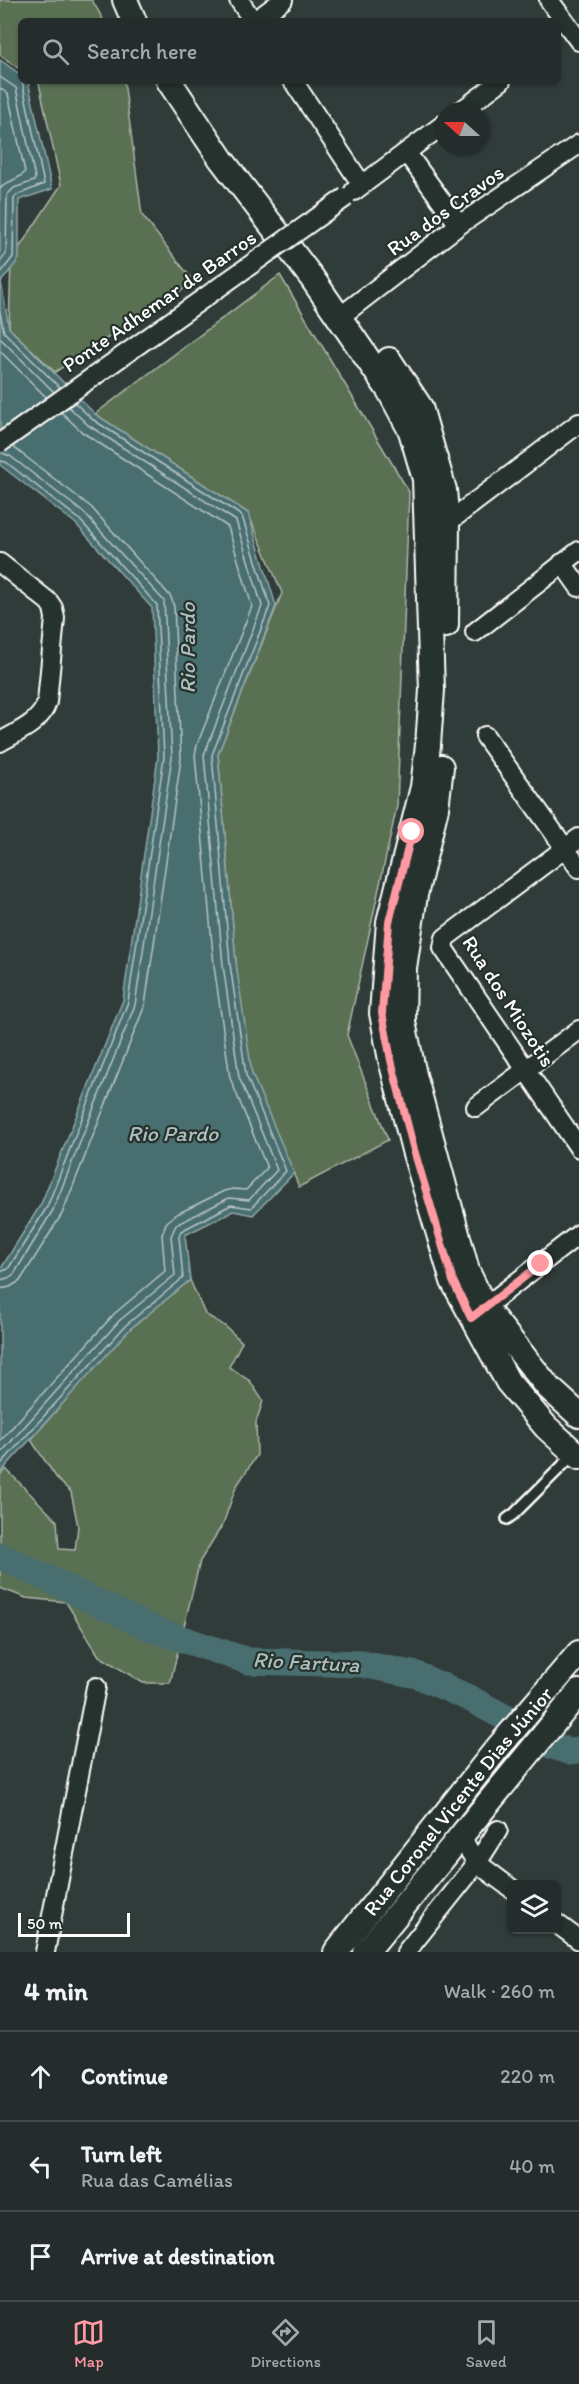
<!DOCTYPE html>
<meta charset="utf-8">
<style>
:root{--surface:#242d2c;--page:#2c3534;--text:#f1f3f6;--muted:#a3a8a9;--line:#414948;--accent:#ff9aa2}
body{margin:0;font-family:Itim,sans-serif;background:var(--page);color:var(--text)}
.controls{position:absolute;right:18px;bottom:18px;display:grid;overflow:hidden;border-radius:9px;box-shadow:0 2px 4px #0004}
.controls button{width:54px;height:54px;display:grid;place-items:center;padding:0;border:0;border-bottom:2px solid var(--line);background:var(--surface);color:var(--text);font:30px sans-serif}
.compass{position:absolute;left:435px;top:102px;width:54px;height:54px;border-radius:50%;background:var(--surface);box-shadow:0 2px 4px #0004;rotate:291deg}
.scale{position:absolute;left:18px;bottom:15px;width:112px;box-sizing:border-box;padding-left:6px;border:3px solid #fff;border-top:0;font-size:16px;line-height:21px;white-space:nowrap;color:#fff;-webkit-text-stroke:4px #26332d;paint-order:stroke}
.stop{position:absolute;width:18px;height:18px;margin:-14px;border:4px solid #ff9aa2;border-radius:50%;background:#fff}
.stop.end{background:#ff9aa2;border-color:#fff;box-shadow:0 2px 6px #0008}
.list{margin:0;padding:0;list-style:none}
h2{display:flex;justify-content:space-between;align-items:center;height:78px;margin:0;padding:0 24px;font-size:26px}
h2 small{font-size:20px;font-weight:400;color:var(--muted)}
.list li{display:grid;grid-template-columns:39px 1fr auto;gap:18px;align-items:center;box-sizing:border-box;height:90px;padding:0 24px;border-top:2px solid var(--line)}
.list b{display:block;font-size:22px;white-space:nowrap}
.list p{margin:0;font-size:20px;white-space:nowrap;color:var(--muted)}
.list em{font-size:20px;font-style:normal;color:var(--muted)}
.icon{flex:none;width:33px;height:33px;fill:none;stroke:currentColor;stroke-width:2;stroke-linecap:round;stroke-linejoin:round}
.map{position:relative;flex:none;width:579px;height:1952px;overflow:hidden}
.search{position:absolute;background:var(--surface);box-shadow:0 2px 4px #0004;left:18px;right:18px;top:18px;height:66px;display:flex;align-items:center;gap:15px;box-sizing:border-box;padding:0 21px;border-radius:9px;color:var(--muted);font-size:22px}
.sheet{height:348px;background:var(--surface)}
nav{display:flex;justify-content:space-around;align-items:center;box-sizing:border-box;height:84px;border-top:2px solid var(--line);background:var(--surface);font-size:16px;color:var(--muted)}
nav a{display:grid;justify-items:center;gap:3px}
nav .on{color:var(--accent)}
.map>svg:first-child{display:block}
</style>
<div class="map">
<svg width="579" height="1952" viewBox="0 0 579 1952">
<rect width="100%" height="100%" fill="#303c3a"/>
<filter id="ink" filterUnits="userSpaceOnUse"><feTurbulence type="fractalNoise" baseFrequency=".0167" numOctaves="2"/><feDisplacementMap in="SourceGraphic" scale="12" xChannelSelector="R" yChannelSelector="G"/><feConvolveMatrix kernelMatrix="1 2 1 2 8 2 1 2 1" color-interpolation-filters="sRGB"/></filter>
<g filter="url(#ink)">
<path fill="#5a6f52" stroke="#acb7a8" stroke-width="1.5" d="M 0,0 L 92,0 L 104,21 L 21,21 L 21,70 L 0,55 Z
M 37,81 L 124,81 L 142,215 L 194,282 L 55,372 L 9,328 L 11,260 L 61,185 L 39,83 Z
M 280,275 L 409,492 L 397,806 L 347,1035 L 388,1140 L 299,1187 L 244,1055 L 218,754 L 282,593 L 248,513 L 95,414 Z
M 190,1280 L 205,1314 L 225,1326 L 242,1342 L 229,1367 L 250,1381 L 263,1401 L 256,1422 L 257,1455 L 236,1487 L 223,1524 L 200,1561 L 170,1683 L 143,1683 L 99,1656 L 66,1602 L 26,1598 L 0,1588 L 0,1475 L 6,1469 L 57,1521 L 59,1549 L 75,1550 L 78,1526 L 71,1492 L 58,1480 L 31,1440 L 99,1360 L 130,1329 Z"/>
<path fill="#4a6e70" stroke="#92a8a9" stroke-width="1.5" d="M 0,60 L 21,75 L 21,81 L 28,81 L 52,189 L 19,200 L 19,259 L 1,282 L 9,328 L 95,414 L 248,513 L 276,606 L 218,754 L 236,963 L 252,1074 L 294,1173 L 253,1215 L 233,1211 L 185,1235 L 190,1280 L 130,1329 L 0,1473 L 0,1270 L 41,1204 L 123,1000 L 158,757 L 152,608 L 75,523 L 0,465 Z"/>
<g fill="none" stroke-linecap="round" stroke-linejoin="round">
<path stroke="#b7c5c6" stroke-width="1.5" d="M 0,77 L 16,88 L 35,178 L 34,181 L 14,188 L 7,195 L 6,254 L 0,262
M 0,88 L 8,94 L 25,172 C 19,180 7,180 0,189
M 0,274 L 13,257 L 14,198 L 17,195 L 44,184 L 22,81
M 0,312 L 4,332 L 60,388
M 0,338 L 54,392
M 0,351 L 46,397
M 0,461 L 6,462 L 79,519 L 157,605 L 164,757 L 128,1002 L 47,1207 L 8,1269 L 0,1272
M 0,1280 L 8,1278 L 14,1274 L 53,1210 L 135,1005 L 172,757 L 164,601 L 84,513 L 10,456 L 2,453
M 0,1289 L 10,1287 L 20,1281 L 62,1214 L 145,1005 L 181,759 L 174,607 L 171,597 L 91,507 L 13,447
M 0,1441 L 114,1314 L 165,1271 L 162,1235 L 166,1223 L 175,1215 L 224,1191 L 233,1189 L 246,1190 L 267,1168 L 230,1078 L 214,966 L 195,755 L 197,745 L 252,606 L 228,527 L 82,432 L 61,412
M 0,1454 L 120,1320 L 175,1275 L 171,1236 L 176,1225 L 229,1198 L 249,1200 L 277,1170 L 239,1077 L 223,965 L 204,755 L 262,606 L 236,521 L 88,425 L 69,407
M 0,1465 L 126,1325 L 183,1278 L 179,1236 L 181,1231 L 231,1205 L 251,1208 L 286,1171 L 246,1075 L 230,964 L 212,755 L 270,606 L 242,516 L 92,419 L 75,403"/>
<path stroke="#4a6e70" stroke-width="27" d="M 0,1556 L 155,1630 L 248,1661 L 362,1664 L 417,1675 L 469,1698 L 504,1717 L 541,1742 L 568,1751 L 579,1750"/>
<g stroke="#fff" stroke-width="14">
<path id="service" d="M 507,1519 L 514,1514 L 574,1454"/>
</g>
<g stroke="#fff" stroke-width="22">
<path id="minor" d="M 239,0 L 253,21
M 549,0 L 579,41
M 255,21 L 283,0
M 293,81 L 362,185
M 461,111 L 501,81
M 406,152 L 459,225
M 354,191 L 444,124
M 341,316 L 459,225 L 579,144
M 447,523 L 579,423
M 0,563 L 49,602 L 53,608 L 55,618 L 47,702 C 41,723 17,732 0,742
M 562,563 L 579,587
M 475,632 L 579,551
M 485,736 L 579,868
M 579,838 L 445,938 L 443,948 L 579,1148
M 476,1107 L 579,1030
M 476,1314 L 579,1234
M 460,1836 L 477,1863 L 512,1889
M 556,1923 L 579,1940
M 45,1952 L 96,1687
M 406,1952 L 477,1863 L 498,1830"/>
</g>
<g stroke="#fff" stroke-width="28">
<g id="secondary">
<path d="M 125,0 L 134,21"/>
<path d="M 169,81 L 221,159 L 312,278 L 389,390 L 411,431 L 425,479 L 432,690 L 428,745 L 423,787 L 389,922 L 382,1013 L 391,1060 L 414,1150 L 453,1281 L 508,1382 L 546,1427 L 579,1457"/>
<path d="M 389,360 L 420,407 L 444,490 L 447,523 L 446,625"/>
<path d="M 441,767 L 436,808 L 415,895 L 404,968 L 403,1022 L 414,1075 L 467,1271 L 485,1308 L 548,1387 L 579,1415"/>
<path id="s1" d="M 336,1952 L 496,1750 L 579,1653"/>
<path d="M 366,1952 L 579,1692"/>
</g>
</g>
<use href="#service" stroke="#26332d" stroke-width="9"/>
<use href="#minor" stroke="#26332d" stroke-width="18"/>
<use href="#secondary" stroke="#26332d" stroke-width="24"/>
<g stroke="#fff" stroke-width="22" stroke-linecap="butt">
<path id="minor-bridge" d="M 0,443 L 346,197"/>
</g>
<use href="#minor-bridge" stroke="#26332d" stroke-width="18"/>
</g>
</g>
<g fill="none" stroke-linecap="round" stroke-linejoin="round" filter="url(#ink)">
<path stroke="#ff9aa2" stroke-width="8" d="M 412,832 L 389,922 L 382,1013 L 391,1060 L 414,1150 L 453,1281 L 471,1318 L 541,1264"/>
</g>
<g text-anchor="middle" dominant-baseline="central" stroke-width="4.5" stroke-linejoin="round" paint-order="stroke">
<g font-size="21" fill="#fff" stroke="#26332d">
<text transform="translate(445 210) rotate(-36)">Rua dos Cravos</text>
<text transform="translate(159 301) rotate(-35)">Ponte Adhemar de Barros</text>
<text transform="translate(509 1001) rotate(57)">Rua dos Miozotis</text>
<text stroke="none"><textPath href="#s1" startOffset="194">Rua Coronel Vicente Dias Júnior</textPath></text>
</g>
<g font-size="22" font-style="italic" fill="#aebebf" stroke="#26332d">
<text transform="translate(187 648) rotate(-90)">Rio Pardo</text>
<text x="173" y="1133">Rio Pardo</text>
<text transform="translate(306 1662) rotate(3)">Rio Fartura</text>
</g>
</g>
</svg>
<div class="controls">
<button><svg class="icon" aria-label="layers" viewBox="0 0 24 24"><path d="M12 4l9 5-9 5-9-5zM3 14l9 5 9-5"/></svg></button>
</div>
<svg class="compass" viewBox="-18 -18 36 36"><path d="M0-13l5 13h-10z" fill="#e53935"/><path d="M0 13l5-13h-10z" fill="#a3a8a9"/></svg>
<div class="scale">50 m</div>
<div class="stop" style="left:412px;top:832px"></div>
<div class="stop end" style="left:541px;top:1264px"></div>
<div class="search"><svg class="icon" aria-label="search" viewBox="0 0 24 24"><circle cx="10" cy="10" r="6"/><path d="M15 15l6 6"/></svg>Search here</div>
</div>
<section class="sheet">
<h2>4 min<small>Walk · 260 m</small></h2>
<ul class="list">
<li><svg class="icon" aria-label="ahead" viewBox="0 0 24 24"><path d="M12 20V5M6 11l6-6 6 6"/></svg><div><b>Continue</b></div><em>220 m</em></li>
<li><svg class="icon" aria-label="left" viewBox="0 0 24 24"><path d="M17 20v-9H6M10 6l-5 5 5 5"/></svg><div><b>Turn left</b><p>Rua das Camélias</p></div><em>40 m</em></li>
<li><svg class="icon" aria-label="arrive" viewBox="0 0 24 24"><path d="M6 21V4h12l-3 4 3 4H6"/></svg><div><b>Arrive at destination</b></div></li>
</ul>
</section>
<nav>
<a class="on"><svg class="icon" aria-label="map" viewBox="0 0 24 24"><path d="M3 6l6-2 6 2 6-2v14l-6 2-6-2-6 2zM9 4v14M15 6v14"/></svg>Map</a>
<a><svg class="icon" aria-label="directions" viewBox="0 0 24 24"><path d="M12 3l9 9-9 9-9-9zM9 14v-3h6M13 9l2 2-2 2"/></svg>Directions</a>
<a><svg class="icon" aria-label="saved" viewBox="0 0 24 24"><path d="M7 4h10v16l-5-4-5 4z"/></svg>Saved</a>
</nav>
